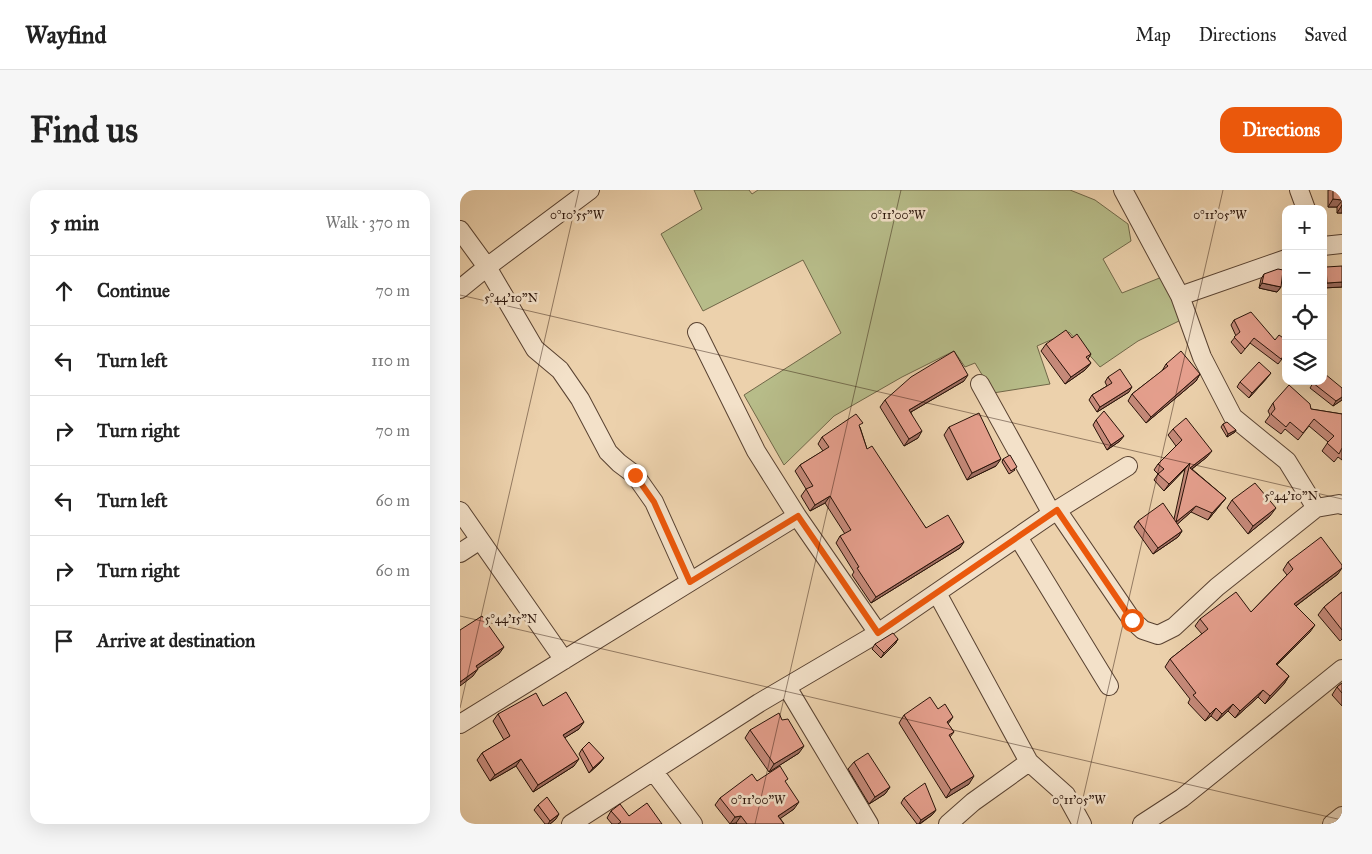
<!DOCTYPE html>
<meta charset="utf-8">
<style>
:root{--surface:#fff;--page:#f6f6f6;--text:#222;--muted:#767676;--line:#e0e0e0;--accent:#ea580c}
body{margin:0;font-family:"IM FELL Great Primer",serif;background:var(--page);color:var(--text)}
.controls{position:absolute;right:15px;top:15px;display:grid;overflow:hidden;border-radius:10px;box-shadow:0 5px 20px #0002}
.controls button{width:45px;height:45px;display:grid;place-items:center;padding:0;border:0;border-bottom:1px solid var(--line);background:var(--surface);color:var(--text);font:25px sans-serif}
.stop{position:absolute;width:15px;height:15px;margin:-11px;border:4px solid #ea580c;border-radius:50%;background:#fff}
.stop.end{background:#ea580c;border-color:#fff;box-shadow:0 1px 5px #0008}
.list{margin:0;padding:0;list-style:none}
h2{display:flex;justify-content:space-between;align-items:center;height:65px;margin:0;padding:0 20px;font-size:21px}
h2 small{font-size:16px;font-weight:400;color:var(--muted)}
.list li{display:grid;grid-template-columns:32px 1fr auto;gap:15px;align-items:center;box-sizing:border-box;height:70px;padding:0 20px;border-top:1px solid var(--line)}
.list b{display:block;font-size:19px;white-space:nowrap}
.list em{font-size:16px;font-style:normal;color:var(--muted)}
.icon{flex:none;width:28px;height:28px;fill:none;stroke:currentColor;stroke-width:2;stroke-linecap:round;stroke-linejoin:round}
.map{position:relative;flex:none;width:882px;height:634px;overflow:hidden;border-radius:15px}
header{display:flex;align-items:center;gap:30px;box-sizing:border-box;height:70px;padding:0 25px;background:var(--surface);border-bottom:1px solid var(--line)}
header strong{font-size:24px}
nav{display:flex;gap:28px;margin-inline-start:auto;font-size:18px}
.intro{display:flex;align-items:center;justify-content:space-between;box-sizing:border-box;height:120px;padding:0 30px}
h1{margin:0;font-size:35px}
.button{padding:12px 22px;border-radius:15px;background:var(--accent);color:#fff;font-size:18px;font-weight:700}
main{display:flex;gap:30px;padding:0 30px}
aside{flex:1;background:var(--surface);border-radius:15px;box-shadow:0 5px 20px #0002}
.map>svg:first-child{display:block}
</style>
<header>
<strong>Wayfind</strong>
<nav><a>Map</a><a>Directions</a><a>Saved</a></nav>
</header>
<div class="intro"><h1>Find us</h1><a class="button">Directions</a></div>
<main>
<aside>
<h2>5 min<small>Walk · 370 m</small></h2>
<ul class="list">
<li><svg class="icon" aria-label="ahead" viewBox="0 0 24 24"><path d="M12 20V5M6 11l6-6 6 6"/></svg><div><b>Continue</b></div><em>70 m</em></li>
<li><svg class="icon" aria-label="left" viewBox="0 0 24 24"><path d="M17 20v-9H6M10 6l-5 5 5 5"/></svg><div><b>Turn left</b></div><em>110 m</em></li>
<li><svg class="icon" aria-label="right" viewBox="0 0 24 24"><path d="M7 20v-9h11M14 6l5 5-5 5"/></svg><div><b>Turn right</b></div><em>70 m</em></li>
<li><svg class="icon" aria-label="left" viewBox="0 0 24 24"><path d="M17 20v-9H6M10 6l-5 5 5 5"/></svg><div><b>Turn left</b></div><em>60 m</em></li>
<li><svg class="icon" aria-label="right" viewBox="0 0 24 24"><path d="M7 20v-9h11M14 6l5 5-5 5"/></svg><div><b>Turn right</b></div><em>60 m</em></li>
<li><svg class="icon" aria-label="arrive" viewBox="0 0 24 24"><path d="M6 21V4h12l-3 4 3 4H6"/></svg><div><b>Arrive at destination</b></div></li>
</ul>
</aside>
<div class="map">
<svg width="882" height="634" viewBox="0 0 882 634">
<rect width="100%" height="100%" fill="#ecd1ac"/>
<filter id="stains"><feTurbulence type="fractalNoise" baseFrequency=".004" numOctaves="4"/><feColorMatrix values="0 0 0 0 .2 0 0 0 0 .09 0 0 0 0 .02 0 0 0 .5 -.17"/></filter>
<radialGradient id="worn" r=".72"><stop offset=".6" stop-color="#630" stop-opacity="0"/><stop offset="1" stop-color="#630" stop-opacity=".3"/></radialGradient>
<path fill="#b7bc89" stroke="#706748" d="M 234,0 L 289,0 L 292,4 L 298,0 L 610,0 L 635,10 L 668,34 L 671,51 L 643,69 L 662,103 L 702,87 L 721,130 L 678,151 L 640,177 L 609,142 L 577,156 L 590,194 L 533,203 L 515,173 L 505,177 L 494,161 L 442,187 L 374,226 L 324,275 L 284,205 L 381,143 L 343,70 L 243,121 L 201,44 L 242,19 Z"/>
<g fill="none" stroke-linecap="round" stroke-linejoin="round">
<g stroke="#594231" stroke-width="20">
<path id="minor" d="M 663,0 L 720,106 L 826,69
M 839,0 L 846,19
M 0,40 L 27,77 L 75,159 L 100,180 L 120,209 L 148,262 L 159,273 L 175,285 L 194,312 L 230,392
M 863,56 L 882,54
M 0,99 L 27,77 L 130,0
M 720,106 L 742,167 L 773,227 L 827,271 L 856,318 L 879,314 L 882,315
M 237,142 L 296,261 L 337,326 L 418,443
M 520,194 L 592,324
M 597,320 L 672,430 L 683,440 L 698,445 L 714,437 L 757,397 L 856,318
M 0,321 L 104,470
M 558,347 L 649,496
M 0,363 L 20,350
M 477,403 L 569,572 L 513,612 L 488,634
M 327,497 L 409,634
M 0,534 L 337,326
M 569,572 L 606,605 L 622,634
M 194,582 L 233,634
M 111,634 L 299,513 L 418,443 L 597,320 L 668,276
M 682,634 L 722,608 L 882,479
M 872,634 L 882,626"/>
</g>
<use href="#minor" stroke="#f3e1c9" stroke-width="18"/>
</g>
<path fill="#c58979" stroke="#281208" d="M 868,0 L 882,0 L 882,23 L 877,23 L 877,17 L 868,17 Z
M 866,77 L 882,97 L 863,98 L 863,81 Z
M 804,84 L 821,97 L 817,102 L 799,98 L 801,89 Z
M 774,130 L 815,150 L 826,164 L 818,174 L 790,153 L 781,164 L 771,152 L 776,146 L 771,135 Z
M 612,148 L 631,164 L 628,169 L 631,173 L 625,180 L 605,194 L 581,161 L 586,154 Z
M 706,174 L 740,184 L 736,191 L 686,233 L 668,211 L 672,204 L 702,181 Z
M 648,187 L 669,202 L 637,222 L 629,210 L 632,205 L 647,196 L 645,192 Z
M 807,188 L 789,208 L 777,197 L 780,192 Z
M 504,191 L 451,222 L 458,248 L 444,256 L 420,217 L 425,210 Z
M 853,193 L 882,198 L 882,210 L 873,216 L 850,198 Z
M 813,213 L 882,224 L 882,270 L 878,267 L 874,272 L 862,261 L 868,252 L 849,236 L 838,250 L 825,239 L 821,244 L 805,232 L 810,225 L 808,221 Z
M 636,230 L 660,251 L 647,260 L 633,235 Z
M 763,234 L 776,240 L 775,242 L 767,247 L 761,237 Z
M 400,237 L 407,259 L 466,338 L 500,358 L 411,413 L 392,385 L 394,382 L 376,353 L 380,346 L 385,344 L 365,313 L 350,321 L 341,306 L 346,299 L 335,281 L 340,275 L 363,261 L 358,254 L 362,247 Z
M 489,237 L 536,276 L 507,290 L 484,245 Z
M 713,239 L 747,267 L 732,279 L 766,308 L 748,330 L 731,322 L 717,334 L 722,341 L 718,347 L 693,364 L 674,337 L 678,331 L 714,329 L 725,279 L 704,301 L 694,290 L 698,284 L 694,280 L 698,274 L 716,256 L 708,245 Z
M 543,269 L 555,280 L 549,284 L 542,272 Z
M 772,310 L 810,326 L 788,344 L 767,318 Z
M 828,372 L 878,384 L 836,416 L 850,442 L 817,475 L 829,486 L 824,494 L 805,514 L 798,507 L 775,528 L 768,521 L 757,531 L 751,526 L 745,531 L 728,513 L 730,509 L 705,477 L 710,469 L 742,444 L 735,436 L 740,429 L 791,422 L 827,385 L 823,380 Z
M 882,402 L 882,449 L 880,451 L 858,425 L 864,417 Z
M 438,449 L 435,454 L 421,468 L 412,459 L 415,454 Z
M 882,493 L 882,516 L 872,505 L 877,497 Z
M 83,516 L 119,539 L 104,548 L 114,576 L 73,602 L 56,576 L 30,591 L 17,570 L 22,563 L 44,550 L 33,531 L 38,524 Z
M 444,525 L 488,534 L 494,542 L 490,547 L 509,594 L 486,608 L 439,533 Z
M 322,530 L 339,563 L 309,582 L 285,548 L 290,540 Z
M 122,559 L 140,573 L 129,583 L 119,564 Z
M 394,572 L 430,597 L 425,604 L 409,614 L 388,579 Z
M 297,591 L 326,593 L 334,619 L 320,628 L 324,634 L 277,634 L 276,633 L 270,634 L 255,615 L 260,608 Z
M 444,608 L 476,620 L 472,625 L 460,634 L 457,634 L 441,613 Z
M 78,615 L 96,629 L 90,634 L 85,634 L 74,620 Z
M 151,621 L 169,626 L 202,634 L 152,634 L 147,628 Z"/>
<path fill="#a06f63" stroke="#281208" d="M 873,9 L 882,10 L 882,11 L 877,17 L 868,17 Z
M 882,15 L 882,23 L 877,23 Z
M 882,92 L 882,97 L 863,98 L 867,93 Z
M 802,93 L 821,97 L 817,102 L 799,98 Z
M 631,173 L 625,180 L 605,194 L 611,187 Z
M 811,183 L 807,188 L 789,208 L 792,203 Z
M 740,184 L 736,191 L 686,233 L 691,227 Z
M 508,185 L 504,191 L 444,226 L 449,220 Z
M 672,197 L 669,202 L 637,222 L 640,217 Z
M 882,207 L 882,210 L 873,216 L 876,211 Z
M 776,240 L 775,242 L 767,247 L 768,244 Z
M 462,241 L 458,248 L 444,256 L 449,249 Z
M 664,246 L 660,251 L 647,260 L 651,255 Z
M 752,261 L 747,267 L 728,282 L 730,278 Z
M 541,269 L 536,276 L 507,290 L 512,283 Z
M 730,273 L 725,279 L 704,301 L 709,294 Z
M 370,306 L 365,313 L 350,321 L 355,315 Z
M 766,308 L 761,314 L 748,330 L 752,323 Z
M 736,316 L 731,322 L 712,339 L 716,332 Z
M 816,318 L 810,326 L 788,344 L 793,336 Z
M 722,341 L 718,347 L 693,364 L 698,358 Z
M 504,352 L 500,358 L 411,413 L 416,407 Z
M 882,378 L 878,384 L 829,421 L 834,414 Z
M 855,435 L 850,442 L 810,481 L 816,474 Z
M 438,449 L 435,454 L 421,468 L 424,463 Z
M 44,457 L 39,464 L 11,483 L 16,476 Z
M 18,479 L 13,486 L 0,496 L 0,492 Z
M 829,486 L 824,494 L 805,514 L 810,506 Z
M 803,500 L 798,507 L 775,528 L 780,521 Z
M 773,514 L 768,521 L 757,531 L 762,524 Z
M 756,518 L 751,526 L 745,531 L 750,524 Z
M 493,527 L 488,534 L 487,532 Z
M 124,532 L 119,539 L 98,552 L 103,545 Z
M 344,556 L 339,563 L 309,582 L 314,574 Z
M 144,568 L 140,573 L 129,583 L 133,578 Z
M 61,569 L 56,576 L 30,591 L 35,585 Z
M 119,569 L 114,576 L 73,602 L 78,595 Z
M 514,586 L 509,594 L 486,608 L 491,600 Z
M 430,597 L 425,604 L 409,614 L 415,607 Z
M 339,612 L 334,619 L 314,633 L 318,626 Z
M 476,620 L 472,625 L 459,634 L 461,630 Z
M 99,624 L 96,629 L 90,634 L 88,634 L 90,631 Z
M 281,626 L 276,633 L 270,634 L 275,627 Z"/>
<path fill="#e59f8d" stroke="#281208" d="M 873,0 L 882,0 L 882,10 L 873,9 Z
M 882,76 L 882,92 L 867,93 L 866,77 Z
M 818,79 L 823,80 L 821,97 L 802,93 L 804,84 Z
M 791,122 L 815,150 L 819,145 L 826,150 L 826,163 L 821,169 L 794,148 L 785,159 L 774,147 L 780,142 L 774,130 Z
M 606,140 L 612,148 L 617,144 L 631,164 L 626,167 L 631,173 L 611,187 L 586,154 Z
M 494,161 L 508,185 L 449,220 L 462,241 L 449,249 L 425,210 L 451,187 Z
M 721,161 L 740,184 L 691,227 L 672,204 L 708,176 L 706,174 Z
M 799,172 L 811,183 L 792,203 L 780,192 Z
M 660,179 L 672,197 L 640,217 L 632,205 L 652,193 L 648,187 Z
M 865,184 L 882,198 L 882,207 L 876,211 L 853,193 L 856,191 L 863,191 L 863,186 Z
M 829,195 L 850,214 L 851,219 L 882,224 L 882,258 L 879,264 L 867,253 L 874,246 L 854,229 L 843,243 L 830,232 L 826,237 L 811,224 L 815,219 L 813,213 Z
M 644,221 L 664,246 L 651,255 L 636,230 Z
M 519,223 L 541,269 L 512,283 L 489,237 Z
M 396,224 L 403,233 L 399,235 L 407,259 L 412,256 L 466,338 L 488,325 L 504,352 L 416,407 L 397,378 L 399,377 L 380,346 L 391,340 L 370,306 L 355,315 L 346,299 L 353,296 L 340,275 L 369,257 L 362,247 Z
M 726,228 L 752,261 L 730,278 L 766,308 L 752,323 L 736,316 L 716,332 L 722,341 L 698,358 L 678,331 L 703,313 L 716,332 L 730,273 L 709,294 L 698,284 L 704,279 L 698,274 L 722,250 L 713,239 Z
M 767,232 L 776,240 L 768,244 L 763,234 Z
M 550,265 L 557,277 L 551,281 L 543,269 Z
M 795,293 L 816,318 L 793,336 L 772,310 Z
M 861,347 L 882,375 L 882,378 L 834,414 L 855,435 L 816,474 L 829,486 L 810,506 L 803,500 L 780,521 L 773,514 L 762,524 L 756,518 L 750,524 L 733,505 L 736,503 L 710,469 L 748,439 L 740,429 L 776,402 L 791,422 L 833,379 L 828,372 Z
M 882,402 L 882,440 L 864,417 Z
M 22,426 L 44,457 L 16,476 L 18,479 L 0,492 L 0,440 Z
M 433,443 L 438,449 L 424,463 L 415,454 Z
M 882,493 L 882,503 L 877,497 Z
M 106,502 L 124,532 L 103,545 L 119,569 L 78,595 L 61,569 L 35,585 L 22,563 L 50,546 L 38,524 L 76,503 L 83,516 Z
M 470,507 L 478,519 L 485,514 L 493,527 L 487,532 L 494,542 L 489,545 L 514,586 L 491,600 L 444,525 Z
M 319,523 L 322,530 L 328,529 L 344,556 L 314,574 L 290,540 Z
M 129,552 L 144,568 L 133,578 L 122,559 Z
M 408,563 L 430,597 L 415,607 L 394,572 Z
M 320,576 L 328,589 L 325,591 L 339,612 L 318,626 L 324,634 L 287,634 L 281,626 L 275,627 L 260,608 L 292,584 L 297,591 Z
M 465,593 L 476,620 L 461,630 L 444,608 Z
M 87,607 L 99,624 L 90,631 L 78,615 Z
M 187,613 L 202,634 L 158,634 L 161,632 L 151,621 L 160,614 L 169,626 Z"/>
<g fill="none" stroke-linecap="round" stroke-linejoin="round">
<path stroke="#ea580c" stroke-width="6" d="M 175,285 L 194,312 L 230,392 L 338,326 L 418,443 L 597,320 L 672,430"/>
</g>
<path fill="none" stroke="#281208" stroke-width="1" stroke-opacity="0.45" d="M 0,105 L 882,309M 0,426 L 882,630M 0,518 L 119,0M 295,634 L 441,0M 617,634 L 763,0"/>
<g font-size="12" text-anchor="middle" fill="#281208" stroke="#f3e1c9" stroke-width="5" stroke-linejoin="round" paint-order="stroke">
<text x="117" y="29">0°10'55"W</text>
<text x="438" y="29">0°11'00"W</text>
<text x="760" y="29">0°11'05"W</text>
<text x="51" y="112">5°44'10"N</text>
<text x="831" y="310">5°44'10"N</text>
<text x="51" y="433">5°44'15"N</text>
<text x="298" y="614">0°11'00"W</text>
<text x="619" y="614">0°11'05"W</text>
</g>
<rect width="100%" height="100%" filter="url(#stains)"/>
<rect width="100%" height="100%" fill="url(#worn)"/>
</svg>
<div class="controls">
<button>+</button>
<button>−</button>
<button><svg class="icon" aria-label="locate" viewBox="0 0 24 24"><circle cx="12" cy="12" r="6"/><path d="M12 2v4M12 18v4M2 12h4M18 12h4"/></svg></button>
<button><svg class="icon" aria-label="layers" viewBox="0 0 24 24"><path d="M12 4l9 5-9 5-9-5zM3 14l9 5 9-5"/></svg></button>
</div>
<div class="stop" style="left:672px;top:430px"></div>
<div class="stop end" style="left:175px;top:285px"></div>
</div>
</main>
